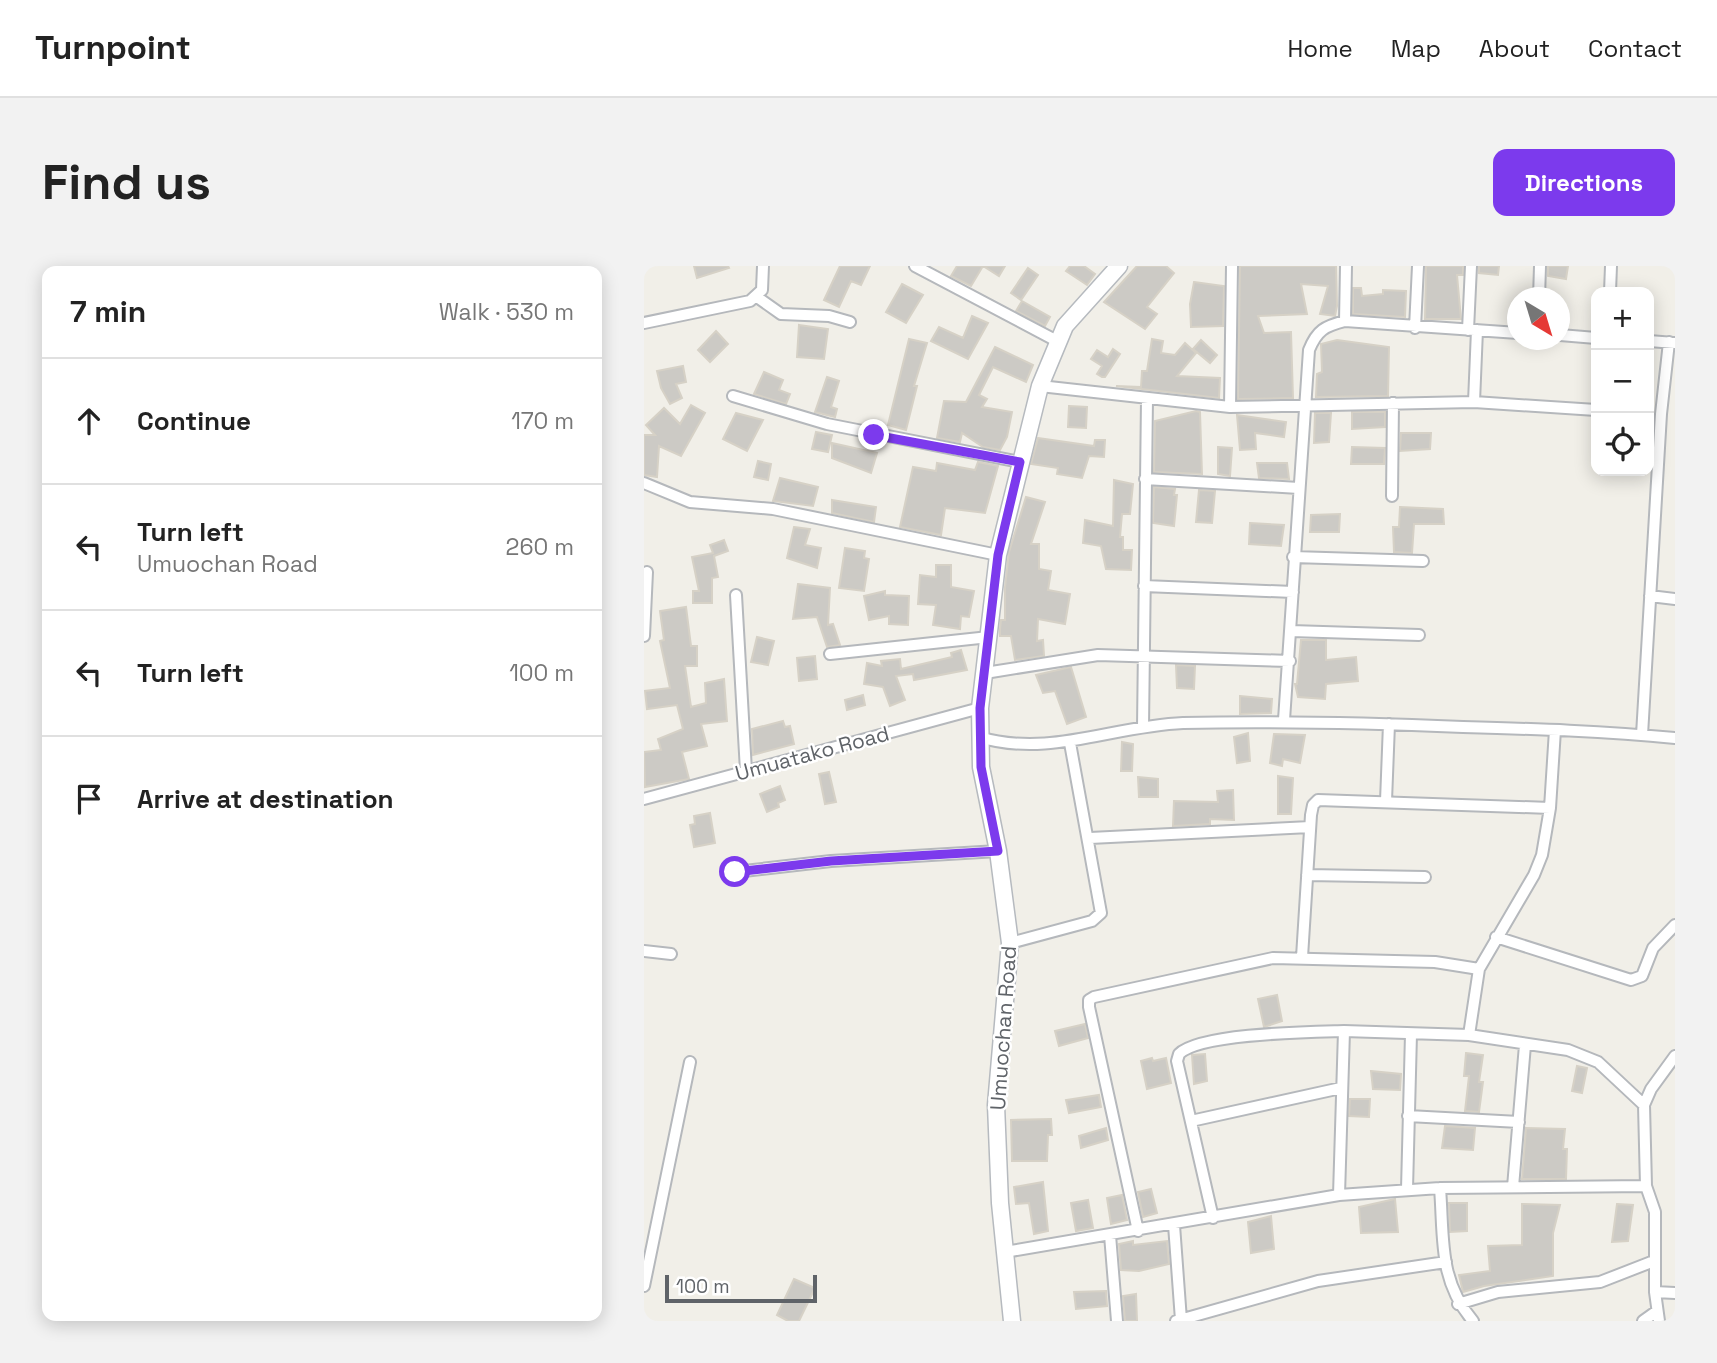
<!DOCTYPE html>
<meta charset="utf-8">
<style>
:root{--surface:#fff;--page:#f2f2f2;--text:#222;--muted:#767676;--line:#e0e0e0;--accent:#7c3aed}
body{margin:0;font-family:"Space Grotesk",sans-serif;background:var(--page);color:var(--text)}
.controls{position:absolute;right:21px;top:21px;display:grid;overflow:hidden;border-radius:14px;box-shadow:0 4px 18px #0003}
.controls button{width:63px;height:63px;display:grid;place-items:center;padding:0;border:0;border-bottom:2px solid var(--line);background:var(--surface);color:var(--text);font:35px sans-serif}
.compass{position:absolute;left:863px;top:21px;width:63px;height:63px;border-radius:50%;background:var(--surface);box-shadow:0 4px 18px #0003;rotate:142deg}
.scale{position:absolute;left:21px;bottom:18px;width:152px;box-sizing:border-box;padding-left:7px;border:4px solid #5f6368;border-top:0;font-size:19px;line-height:24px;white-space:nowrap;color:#5f6368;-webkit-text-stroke:5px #fff;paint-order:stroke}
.stop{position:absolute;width:21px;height:21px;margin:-16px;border:5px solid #7c3aed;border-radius:50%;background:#fff}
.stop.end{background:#7c3aed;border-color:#fff;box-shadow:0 2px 7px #0008}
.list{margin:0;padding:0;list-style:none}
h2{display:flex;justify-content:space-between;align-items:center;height:91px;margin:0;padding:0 28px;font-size:30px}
h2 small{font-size:23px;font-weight:400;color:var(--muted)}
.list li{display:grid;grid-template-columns:46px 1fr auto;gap:21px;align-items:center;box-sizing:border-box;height:126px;padding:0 28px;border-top:2px solid var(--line)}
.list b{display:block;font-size:26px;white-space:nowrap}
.list p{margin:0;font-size:23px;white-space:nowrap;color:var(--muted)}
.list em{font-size:23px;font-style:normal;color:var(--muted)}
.icon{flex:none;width:38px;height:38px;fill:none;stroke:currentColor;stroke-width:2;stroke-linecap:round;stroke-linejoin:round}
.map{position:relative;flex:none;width:1031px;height:1055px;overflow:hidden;border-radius:14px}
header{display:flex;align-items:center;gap:42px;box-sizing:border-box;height:98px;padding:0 35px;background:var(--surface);border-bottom:2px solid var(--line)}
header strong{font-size:33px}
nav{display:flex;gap:38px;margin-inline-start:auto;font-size:24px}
.intro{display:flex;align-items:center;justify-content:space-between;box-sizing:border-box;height:168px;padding:0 42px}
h1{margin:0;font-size:49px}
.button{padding:18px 32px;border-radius:14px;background:var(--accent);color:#fff;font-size:24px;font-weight:700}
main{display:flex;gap:42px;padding:0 42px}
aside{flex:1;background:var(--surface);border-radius:14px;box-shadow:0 4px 18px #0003}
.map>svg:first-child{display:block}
</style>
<header>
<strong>Turnpoint</strong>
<nav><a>Home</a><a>Map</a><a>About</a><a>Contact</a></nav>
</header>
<div class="intro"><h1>Find us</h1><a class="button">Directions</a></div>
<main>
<aside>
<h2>7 min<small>Walk · 530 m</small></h2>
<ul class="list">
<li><svg class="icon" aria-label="ahead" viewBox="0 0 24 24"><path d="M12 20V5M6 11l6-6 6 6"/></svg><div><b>Continue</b></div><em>170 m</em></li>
<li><svg class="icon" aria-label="left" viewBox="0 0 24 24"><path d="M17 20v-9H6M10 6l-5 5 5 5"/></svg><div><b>Turn left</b><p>Umuochan Road</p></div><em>260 m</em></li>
<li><svg class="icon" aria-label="left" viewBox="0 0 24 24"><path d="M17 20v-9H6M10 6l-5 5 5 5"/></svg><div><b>Turn left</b></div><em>100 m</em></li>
<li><svg class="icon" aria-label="arrive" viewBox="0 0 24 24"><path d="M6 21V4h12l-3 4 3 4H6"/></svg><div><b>Arrive at destination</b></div></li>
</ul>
</aside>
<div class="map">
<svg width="1031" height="1055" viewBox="0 0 1031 1055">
<rect width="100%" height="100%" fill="#f1efe8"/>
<path fill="#cccac5" stroke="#d6d1c6" stroke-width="2" d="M 50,0 L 84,0 L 85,2 L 53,12 Z
M 196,0 L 226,0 L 217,19 L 207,15 L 195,41 L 180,34 Z
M 313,0 L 361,0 L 355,10 L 339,0 L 327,20 L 307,10 Z
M 426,0 L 440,0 L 451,8 L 443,19 L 422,5 Z
M 493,0 L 522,0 L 530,7 L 503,41 L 513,48 L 501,63 L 460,36 Z
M 596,0 L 692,0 L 693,40 L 691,50 L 676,48 L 684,20 L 657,18 L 663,48 L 614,50 L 620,67 L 647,66 L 649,132 L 594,133 Z
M 782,0 L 819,0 L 819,9 L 813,9 L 817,53 L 781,53 Z
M 835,0 L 855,0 L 854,9 L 835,7 Z
M 904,0 L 924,0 L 922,13 L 904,10 Z
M 384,2 L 394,9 L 377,34 L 367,27 Z
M 550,16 L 580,20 L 579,60 L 547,61 L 546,38 Z
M 258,18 L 279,29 L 262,57 L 242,46 Z
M 709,22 L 717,22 L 718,30 L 739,28 L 739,24 L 762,25 L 761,51 L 709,48 Z
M 378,35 L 406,51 L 401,60 L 372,45 Z
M 328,50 L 344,57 L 324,93 L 287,75 L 295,61 L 319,72 Z
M 155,59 L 184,63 L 180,93 L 153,91 Z
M 72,65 L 84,78 L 66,96 L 54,84 Z
M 265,73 L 283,77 L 270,120 L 273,120 L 262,164 L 244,159 Z
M 508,73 L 519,75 L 517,87 L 531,89 L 541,77 L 552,87 L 533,110 L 576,112 L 575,132 L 472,120 L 497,121 L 498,105 L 503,105 Z
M 557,74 L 573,89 L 566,97 L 549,83 Z
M 693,74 L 745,81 L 744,130 L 672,131 L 673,108 L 678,106 L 677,78 Z
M 351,81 L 389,99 L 382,116 L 349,101 L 335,129 L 343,133 L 338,141 L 368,146 L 363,171 L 356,184 L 339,181 L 318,167 L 316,176 L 293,172 L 300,135 L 322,136 Z
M 469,83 L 476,88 L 461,111 L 458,111 L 453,108 L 458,100 L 447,93 L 453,84 L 464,91 Z
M 39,100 L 42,116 L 32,118 L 38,132 L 26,138 L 17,122 L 13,105 Z
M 120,106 L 139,114 L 135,124 L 146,128 L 142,138 L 110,128 Z
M 183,111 L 195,115 L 187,141 L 193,143 L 191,151 L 171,146 Z
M 47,139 L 61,147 L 37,190 L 15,180 L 13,211 L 0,209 L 0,169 L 11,169 L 2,159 L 20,142 L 36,158 Z
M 425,140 L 443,141 L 442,162 L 424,161 Z
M 552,145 L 556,146 L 558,208 L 510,206 L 511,155 Z
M 708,146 L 741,146 L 741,161 L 708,163 Z
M 92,147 L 119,154 L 103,185 L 79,173 Z
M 671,147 L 687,147 L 685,176 L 670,177 Z
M 593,149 L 642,156 L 640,171 L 611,167 L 612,183 L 596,184 Z
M 172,166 L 188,169 L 184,186 L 168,183 Z
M 757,167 L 787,167 L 786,183 L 756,185 Z
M 394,172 L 450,180 L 451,174 L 461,174 L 460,191 L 445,190 L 438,212 L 413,208 L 414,202 L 387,198 Z
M 188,177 L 233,187 L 227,207 L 188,192 Z
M 574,181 L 588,182 L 586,210 L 574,208 Z
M 708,181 L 741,182 L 740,198 L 707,198 Z
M 114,195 L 127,198 L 124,214 L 110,211 Z
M 334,196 L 354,200 L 341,247 L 301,242 L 297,269 L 256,261 L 269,201 L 292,205 L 293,197 L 331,204 Z
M 613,197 L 643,197 L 645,213 L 615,212 Z
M 136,212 L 174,221 L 169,240 L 129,235 Z
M 470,214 L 489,218 L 486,248 L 478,248 L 476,271 L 479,271 L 479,284 L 488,284 L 487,304 L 462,303 L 457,280 L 439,277 L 441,254 L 469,260 Z
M 510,221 L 531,223 L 530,229 L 533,229 L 530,260 L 509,257 Z
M 555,224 L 571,225 L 568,257 L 552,256 Z
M 382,231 L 401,236 L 387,278 L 395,278 L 395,303 L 407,305 L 404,324 L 426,328 L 421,358 L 394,353 L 393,375 L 399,374 L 400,390 L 371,394 L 367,370 L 356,370 L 356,363 L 357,354 L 361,354 L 361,321 L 365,286 Z
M 188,234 L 232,241 L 230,256 L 188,247 Z
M 756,241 L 799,243 L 800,258 L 770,258 L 768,287 L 750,286 L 749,261 L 755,261 Z
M 696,248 L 695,266 L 666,266 L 667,249 Z
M 606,257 L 640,259 L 637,280 L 605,278 Z
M 150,261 L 166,263 L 161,279 L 177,282 L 173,302 L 143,292 Z
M 80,274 L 84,285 L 70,290 L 74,311 L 68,312 L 68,337 L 49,337 L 49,325 L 55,325 L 48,291 L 69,287 L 66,279 Z
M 201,282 L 221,285 L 220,292 L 225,293 L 220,325 L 195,322 Z
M 292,299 L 307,299 L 307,321 L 330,325 L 325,351 L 317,350 L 316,363 L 289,359 L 292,339 L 274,338 L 276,309 L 292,311 Z
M 154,318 L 186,322 L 184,359 L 189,358 L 196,379 L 183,381 L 173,351 L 149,353 Z
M 241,325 L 241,329 L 265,330 L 264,359 L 245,358 L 245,350 L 225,354 L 220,330 Z
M 42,341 L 47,380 L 53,380 L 53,400 L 41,400 L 47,441 L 62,437 L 61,417 L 80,413 L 83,455 L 57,458 L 63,480 L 38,486 L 45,513 L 1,521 L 0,486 L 17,484 L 14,473 L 39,463 L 33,439 L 3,443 L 1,425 L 26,422 L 16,375 L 20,374 L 16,345 Z
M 113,371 L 130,375 L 124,399 L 107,396 Z
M 657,374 L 682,374 L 682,394 L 712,391 L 714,415 L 682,418 L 681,433 L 654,431 L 651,418 L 653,418 Z
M 317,384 L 323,404 L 270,414 L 269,408 L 252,410 L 261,434 L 246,440 L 239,421 L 220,418 L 223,397 L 238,400 L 237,395 L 256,393 L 257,403 L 308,391 L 307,387 Z
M 171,390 L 173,413 L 155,415 L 153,392 Z
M 532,399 L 551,400 L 550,423 L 533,422 Z
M 427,401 L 442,451 L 423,458 L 411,425 L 399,427 L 392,409 Z
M 219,429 L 221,439 L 203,444 L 201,434 Z
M 596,430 L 628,433 L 627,447 L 596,448 Z
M 139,455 L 141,461 L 146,460 L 150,478 L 109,489 L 108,463 Z
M 604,467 L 606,495 L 593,497 L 590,471 Z
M 630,468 L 661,469 L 656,497 L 639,493 L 638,500 L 626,497 Z
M 478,476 L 489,478 L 488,505 L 477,505 Z
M 185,506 L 192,536 L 181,538 L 175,508 Z
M 634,510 L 649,512 L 647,548 L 634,548 Z
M 494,511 L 514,513 L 514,531 L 495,531 Z
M 136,520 L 141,534 L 134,537 L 135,541 L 123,546 L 116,528 Z
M 589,524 L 590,554 L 566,553 L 566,558 L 529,560 L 530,535 L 574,536 L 573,525 Z
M 66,547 L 71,577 L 50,581 L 46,559 L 51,558 L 50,550 Z
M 633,729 L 638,755 L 620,761 L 614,733 Z
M 441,758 L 444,772 L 415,780 L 411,765 Z
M 822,787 L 839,789 L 835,816 L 839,816 L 835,846 L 821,845 L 825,810 L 820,810 Z
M 561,788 L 563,815 L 550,818 L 548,789 Z
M 508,792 L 509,795 L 522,792 L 527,817 L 503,823 L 497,795 Z
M 933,800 L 943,802 L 938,827 L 928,825 Z
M 727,805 L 757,808 L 756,824 L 729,823 Z
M 455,829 L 457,841 L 425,847 L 422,834 Z
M 706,833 L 726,833 L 725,851 L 705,850 Z
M 407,853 L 408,869 L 404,869 L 403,895 L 368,895 L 367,854 Z
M 801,860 L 831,862 L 829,884 L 798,882 Z
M 462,862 L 464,874 L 437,882 L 435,870 Z
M 882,862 L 921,863 L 919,883 L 923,883 L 922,913 L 878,913 Z
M 399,916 L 404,965 L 390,968 L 385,937 L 372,938 L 370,921 Z
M 507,923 L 513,947 L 499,951 L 494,926 Z
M 478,929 L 483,954 L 467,958 L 463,932 Z
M 751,933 L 754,966 L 717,967 L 715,941 Z
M 444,934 L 449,962 L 432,965 L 427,937 Z
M 805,937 L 823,937 L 823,965 L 806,966 Z
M 878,938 L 916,939 L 909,967 L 909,1010 L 840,1020 L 819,1026 L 815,1009 L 846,1005 L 844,980 L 878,979 Z
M 973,938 L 989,939 L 984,975 L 968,976 Z
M 627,950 L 630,983 L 607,987 L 604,956 Z
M 489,975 L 489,979 L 523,975 L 525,998 L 495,1005 L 477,1004 L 475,978 Z
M 150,1013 L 171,1022 L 155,1055 L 144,1055 L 133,1049 Z
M 462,1025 L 463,1040 L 432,1043 L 430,1026 Z
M 492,1028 L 493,1055 L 481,1055 L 479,1030 Z"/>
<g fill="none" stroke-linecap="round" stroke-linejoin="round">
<g stroke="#b5b8bc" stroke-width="14">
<path id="street" d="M 271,0 L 413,75
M 966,26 L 967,0
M 113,31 L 137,48 L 185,50 L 206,56
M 895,32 L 896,0
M 701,55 L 702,0
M 0,57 L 106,35 L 118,24 L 119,0
M 771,62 L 774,0
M 824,64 L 827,0
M 916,69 L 952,72
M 1005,75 L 1031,77
M 396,120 L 586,141 L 830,136 L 952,144
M 89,130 L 183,158 L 376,196
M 830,136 L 833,64
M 586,141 L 588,0
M 501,213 L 655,222
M 0,217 L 46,236 L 129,243 L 354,289
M 748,230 L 749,137
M 649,291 L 779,295
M 500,320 L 649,326
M 92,329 L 102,505
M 1006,330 L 1031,333
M 647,365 L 775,369
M 0,370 L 3,306
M 186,388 L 345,371
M 341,407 L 454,389 L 646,395
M 640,454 L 665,84 C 673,64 681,60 701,55 L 874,67
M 499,461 L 503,133
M 998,469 L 1017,148 L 1025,76
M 335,471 C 405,492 468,460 539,457 C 632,455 725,457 819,461 C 890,463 961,465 1031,472
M 0,533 L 336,442
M 742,535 L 745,458
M 446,572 L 666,561
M 91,606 L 187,595 L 354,585
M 663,609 L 781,611
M 852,671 L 987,714 L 998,710 L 1009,682 L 1031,659
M 366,677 L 448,655 L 457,647 L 426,477
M 0,685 L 27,688
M 658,691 L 667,549 L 669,539 L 674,534 L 906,542
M 825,769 L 835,703 L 890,609 L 898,589 L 906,542 L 911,464
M 764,850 L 875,856
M 547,855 L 697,822
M 869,921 L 881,779
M 796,922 C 800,972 794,1014 829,1055
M 763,923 L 767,768
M 695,929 L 700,765 L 825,769 L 924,784 L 954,796 L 1000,839
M 569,952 L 533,795 L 535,788 C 556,767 667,766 700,765
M 530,959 L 537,1054
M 494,965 L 445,741 L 445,734 L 450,731 L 629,692 L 791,696 L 835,703
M 466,969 L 473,1055
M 361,986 L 695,929 L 796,922 L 1002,920
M 0,1020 L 46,796
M 1011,1026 L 1031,1027
M 814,1038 L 854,1026 L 956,1016 L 1010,995
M 532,1055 L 674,1015 L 802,996
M 999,1055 L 1013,1045
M 1015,1055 L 1011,1026 L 1011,946 L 1002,920 L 1000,839 L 1007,823 L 1031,790"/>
</g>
<g stroke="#b6babf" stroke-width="19">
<path id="secondary" d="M 368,1055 L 356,937 L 352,839 L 366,677 L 354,585 L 337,501 L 336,442 L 354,289 L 396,120 L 421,60 L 475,0"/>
</g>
<use href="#street" stroke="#fff" stroke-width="10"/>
<use href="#secondary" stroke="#fff" stroke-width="16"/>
</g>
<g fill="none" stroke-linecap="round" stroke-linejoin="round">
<path stroke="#7c3aed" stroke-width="9" d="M 91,606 L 187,595 L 354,585 L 337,501 L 336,442 L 354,289 L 376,196 L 230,169"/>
</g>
<g text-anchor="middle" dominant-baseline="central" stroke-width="5" stroke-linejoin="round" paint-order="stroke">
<g font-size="21" fill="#5f6368" stroke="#fff">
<text transform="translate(168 487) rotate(-15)">Umuatako Road</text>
<text transform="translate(359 762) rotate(-86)">Umuochan Road</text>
</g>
</g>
</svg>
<div class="controls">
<button>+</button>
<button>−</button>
<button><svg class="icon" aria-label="locate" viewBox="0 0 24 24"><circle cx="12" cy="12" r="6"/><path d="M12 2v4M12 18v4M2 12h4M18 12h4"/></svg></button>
</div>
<svg class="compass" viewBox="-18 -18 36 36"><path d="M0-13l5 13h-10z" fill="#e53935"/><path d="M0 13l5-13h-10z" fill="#767676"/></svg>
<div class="scale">100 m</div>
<div class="stop" style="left:91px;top:606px"></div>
<div class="stop end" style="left:230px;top:169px"></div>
</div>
</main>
